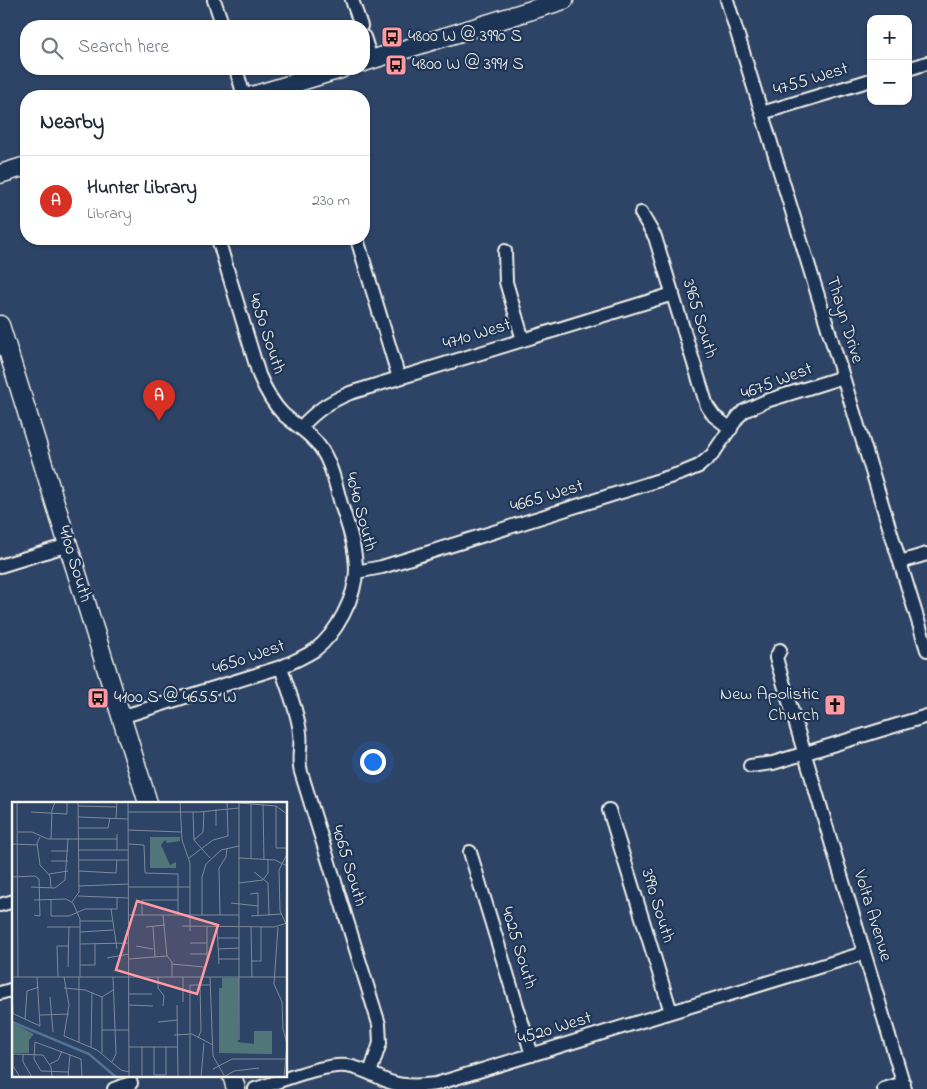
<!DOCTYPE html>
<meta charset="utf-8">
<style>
:root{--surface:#fff;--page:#f2f2f3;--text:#1f2937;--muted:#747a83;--line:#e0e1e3;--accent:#d93025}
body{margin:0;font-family:"Indie Flower",sans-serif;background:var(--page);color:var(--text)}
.controls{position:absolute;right:15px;top:15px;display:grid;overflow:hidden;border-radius:10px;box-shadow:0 1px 4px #0004}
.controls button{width:45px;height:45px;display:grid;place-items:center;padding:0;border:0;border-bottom:1px solid var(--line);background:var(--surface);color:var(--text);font:25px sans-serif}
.you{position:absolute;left:372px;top:761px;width:18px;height:18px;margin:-12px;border:4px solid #fff;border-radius:50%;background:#1a73e8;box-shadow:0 0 0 8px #1a73e833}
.badge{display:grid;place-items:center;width:32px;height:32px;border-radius:50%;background:var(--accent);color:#fff;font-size:16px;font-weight:700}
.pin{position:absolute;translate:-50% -41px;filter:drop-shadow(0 1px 2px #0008)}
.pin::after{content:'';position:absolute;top:26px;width:18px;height:15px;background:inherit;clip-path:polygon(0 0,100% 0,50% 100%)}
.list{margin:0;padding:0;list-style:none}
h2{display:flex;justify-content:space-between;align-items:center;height:65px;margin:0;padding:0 20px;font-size:21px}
h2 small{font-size:16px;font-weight:400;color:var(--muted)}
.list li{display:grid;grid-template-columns:32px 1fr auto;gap:15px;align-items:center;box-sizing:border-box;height:90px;padding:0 20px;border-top:1px solid var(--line)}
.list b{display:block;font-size:19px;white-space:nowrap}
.list p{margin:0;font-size:16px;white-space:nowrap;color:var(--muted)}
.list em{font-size:16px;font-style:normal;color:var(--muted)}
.icon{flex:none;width:28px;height:28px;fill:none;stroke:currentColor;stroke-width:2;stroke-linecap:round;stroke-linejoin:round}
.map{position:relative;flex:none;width:927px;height:1089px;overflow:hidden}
.search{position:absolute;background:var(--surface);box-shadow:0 1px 4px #0004;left:20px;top:20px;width:350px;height:55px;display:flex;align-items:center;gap:12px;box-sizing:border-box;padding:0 18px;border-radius:20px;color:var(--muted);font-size:19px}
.panel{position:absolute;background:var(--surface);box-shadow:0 1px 4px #0004;left:20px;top:90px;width:350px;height:155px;border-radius:20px}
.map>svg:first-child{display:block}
</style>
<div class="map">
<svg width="927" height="1089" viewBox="0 0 927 1089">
<rect width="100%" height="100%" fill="#2d4467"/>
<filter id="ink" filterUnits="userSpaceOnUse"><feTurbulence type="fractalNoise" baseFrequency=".02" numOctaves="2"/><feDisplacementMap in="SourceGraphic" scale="10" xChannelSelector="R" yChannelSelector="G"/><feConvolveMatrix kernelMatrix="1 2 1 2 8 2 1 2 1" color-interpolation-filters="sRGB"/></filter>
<g filter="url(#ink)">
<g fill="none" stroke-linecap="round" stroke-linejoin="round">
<g stroke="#f4f1e8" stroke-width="16">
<path id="street" d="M 214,0 L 223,26
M 352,0 L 361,26
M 727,0 L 927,650
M 364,37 L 371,59
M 236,69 L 244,96
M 908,69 L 927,63
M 762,113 L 871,80
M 641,213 L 655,237 L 707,406 L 714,416 L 731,429
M 357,239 L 399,378
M 505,251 L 506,282 L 523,340
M 301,427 C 317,410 329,402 350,393 L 673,294
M 900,562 L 927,554
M 0,566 L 68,545
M 356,572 L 382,567 L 682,473 L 699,466 L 712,455 L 738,417 L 744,411 L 766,401 L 843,377
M 780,650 L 776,658 L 905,1089
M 281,667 C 287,688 298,711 300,733 C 302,746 297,759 301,772 L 379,1024 L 380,1043 L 370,1073
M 121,717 L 281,667 C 293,662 304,657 315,650 C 336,634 356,597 356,570 C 356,548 348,525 341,504 C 336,486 332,466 322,450 C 312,434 296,426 283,414 C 272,403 265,389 259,375 L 218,239
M 750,766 L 773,763 L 927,716
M 609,810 L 671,1012
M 470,852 L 532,1055
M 0,905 L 14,901
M 0,993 L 14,989
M 114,1089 L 131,1083
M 255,1089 C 278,1082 325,1063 347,1066 C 363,1068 376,1077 390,1082 C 405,1087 421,1086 436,1084 L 864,953
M 884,1089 L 904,1083"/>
</g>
<g stroke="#f4f1e8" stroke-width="21">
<path id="secondary" d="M 364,62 L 564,0
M 252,96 L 341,69
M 0,174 L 26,166
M 0,325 L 148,803
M 232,1075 L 236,1089"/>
</g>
<use href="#street" stroke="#1d3557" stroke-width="12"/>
<use href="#secondary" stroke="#1d3557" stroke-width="18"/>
</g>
</g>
<defs>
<g id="bus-square" transform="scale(1.125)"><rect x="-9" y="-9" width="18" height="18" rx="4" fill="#ff9aa2" stroke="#1d3557"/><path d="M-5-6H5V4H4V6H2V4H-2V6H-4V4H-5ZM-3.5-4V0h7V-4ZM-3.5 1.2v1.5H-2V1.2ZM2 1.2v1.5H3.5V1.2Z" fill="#111"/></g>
<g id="church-square" transform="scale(1.125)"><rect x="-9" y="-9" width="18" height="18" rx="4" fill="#ff9aa2" stroke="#1d3557"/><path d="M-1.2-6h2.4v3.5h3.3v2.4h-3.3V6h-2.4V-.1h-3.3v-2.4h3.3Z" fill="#111"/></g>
</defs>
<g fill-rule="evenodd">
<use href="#bus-square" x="392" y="37"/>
<use href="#bus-square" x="396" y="65"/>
<use href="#bus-square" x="98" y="698"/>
<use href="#church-square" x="835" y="705"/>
</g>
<g text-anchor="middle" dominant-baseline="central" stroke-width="4.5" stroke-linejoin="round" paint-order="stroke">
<g font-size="18" fill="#f4f1e8" stroke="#1d3557" text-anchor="start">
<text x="408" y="37">4800 W @ 3990 S</text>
<text x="412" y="65">4800 W @ 3991 S</text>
<text x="819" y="695" text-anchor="end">New Apolistic<tspan x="819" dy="21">Church</tspan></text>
<text x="114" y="698">4100 S @ 4655 W</text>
</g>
<g font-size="18" fill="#f4f1e8" stroke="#1d3557">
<text transform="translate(811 80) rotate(-17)">4755 West</text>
<text transform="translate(699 319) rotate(73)">3965 South</text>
<text transform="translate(844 320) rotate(73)">Thayn Drive</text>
<text transform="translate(266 334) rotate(72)">4050 South</text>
<text transform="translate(477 335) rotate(-17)">4710 West</text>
<text transform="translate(777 382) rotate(-21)">4675 West</text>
<text transform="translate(547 497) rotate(-17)">4665 West</text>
<text transform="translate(360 512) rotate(75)">4040 South</text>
<text transform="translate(74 564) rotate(73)">4100 South</text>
<text transform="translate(249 658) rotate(-19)">4650 West</text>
<text transform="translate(348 866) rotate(73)">4065 South</text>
<text transform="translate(657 906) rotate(73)">3990 South</text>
<text transform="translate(872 916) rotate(73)">Volta Avenue</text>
<text transform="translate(518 948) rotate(73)">4025 South</text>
<text transform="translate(555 1029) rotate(-17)">4520 West</text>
</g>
</g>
<g transform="translate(12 802)">
<rect width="275" height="275" fill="#2d4467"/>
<path d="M 138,35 L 168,35 L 168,39 L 155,41 L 153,38 L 149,43 L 158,63 L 164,60 L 164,66 L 138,66 Z" fill="#50767a"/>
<path d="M 210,176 L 227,176 L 226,240 L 242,242 L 242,229 L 260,229 L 260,252 L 207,251 L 207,186 L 210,186 Z" fill="#50767a"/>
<path d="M 0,221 L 22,232 L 17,238 L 17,251 L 0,251 Z" fill="#50767a"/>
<path fill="none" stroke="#547393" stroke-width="2.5" d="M 0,220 L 77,252 L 104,275"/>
<path fill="none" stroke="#7d899b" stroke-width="1" d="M 5,0 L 6,175M 116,0 L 117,275M 168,0 L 170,38 L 178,61 L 178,129M 227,0 L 227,238M 227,1 L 264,4 L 275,12M 239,2 L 239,56M 251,2 L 252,58M 66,4 L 105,5M 264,4 L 264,46 L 275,46M 19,10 L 55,12 L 55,0M 116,10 L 187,10 L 227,6M 181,10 L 182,38 L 198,56M 66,15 L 116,17M 104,16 L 105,0M 204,24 L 204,7M 66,26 L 96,26 L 98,16M 116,28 L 169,30M 5,30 L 20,30 L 36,37 L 105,37M 105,32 L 105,48M 28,35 L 25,41 L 28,63 L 38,74 L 39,86M 39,37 L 40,8 L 43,0M 182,38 L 191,30 L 192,9M 0,42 L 26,43M 117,42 L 132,43 L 133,71 L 166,72 L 166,113M 67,48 L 116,48M 39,49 L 56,49M 275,52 L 267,68 L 268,109 L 275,124M 177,56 L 201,38 L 216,34 L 215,0M 227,56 L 263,58 L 275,64M 67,58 L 116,58M 39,59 L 56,59M 67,69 L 104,71 L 105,58M 242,70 L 256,81 L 257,114M 37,72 L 56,69M 0,75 L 23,74 L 27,77 L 28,114 L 22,113M 227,81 L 251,78 L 256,71 L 256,58M 67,84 L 116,82M 19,85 L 43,86 L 53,78 L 56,37M 117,85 L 178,85M 238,92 L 246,91 L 246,114M 66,94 L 117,96M 39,97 L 39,114 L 57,114 L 73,107 L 105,107 L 105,96M 22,98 L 54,97 L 61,101 L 68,117 L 68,175M 60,100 L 67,90 L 66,0M 219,101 L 246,104M 99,107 L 105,147M 117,113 L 227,113M 130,113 L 130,98 L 166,98M 151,113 L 155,154M 190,113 L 190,75 L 194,62 L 209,48 L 227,44M 208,113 L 207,66 L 214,55 L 215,46M 239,114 L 269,112M 68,119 L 100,119M 141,124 L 143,155M 170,124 L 262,125 L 275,121M 35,125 L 68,125M 134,125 L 153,123M 205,125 L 207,162M 239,125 L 240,175M 266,125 L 262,182 L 270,200 L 271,227 L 275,242 L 272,275M 68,130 L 101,128M 206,136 L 227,136M 178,141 L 195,141M 68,142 L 117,141M 124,144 L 141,147M 206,147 L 227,146M 178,152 L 195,152M 95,156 L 117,152M 117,157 L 155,154 L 160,160 L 160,175M 206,157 L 228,157M 239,159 L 249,159 L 249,125M 160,162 L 192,165M 68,163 L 83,163 L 83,142M 56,165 L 57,125M 0,175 L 275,175M 46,175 L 45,144 L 56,144M 52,175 L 57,203 L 52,234 L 85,248 L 109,268 L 117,270M 146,175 L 146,186 L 152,194 L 151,204M 191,175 L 195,160 L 195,125M 198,175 L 201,254 L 213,275M 52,186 L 73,188 L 90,195M 0,192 L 1,211M 117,192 L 140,192M 38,195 L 41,230M 171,200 L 171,175M 117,203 L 141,204M 165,203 L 166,275M 0,211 L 28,224 L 25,175M 28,213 L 57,212M 13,217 L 15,189 L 27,185M 146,220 L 166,218M 90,228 L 117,228M 162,233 L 180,232 L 201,243M 186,236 L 189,229 L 188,183M 67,240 L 67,175M 79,245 L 80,190M 117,245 L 166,245M 130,245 L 130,275M 142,245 L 142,273 L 154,273 L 154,245M 90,251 L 90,195 L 101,188M 0,252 L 31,253 L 39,265 L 40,275M 1,252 L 1,264 L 8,275M 11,252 L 11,260 L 20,275M 100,260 L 104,252 L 101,175M 38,262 L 46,258 L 50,249M 201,267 L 220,257 L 275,257M 56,270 L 29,269 L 22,257 L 23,240 L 69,257 L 70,275M 56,275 L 58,253M 178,275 L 178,183 L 198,183M 189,275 L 192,241M 212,275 L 222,269 L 247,266"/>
<path fill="#ff9aa2" fill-opacity="0.15" stroke="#ff9aa2" stroke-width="2.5" d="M 125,99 L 206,123 L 185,192 L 104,168 Z"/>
<rect width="275" height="275" fill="none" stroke="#f4f1e8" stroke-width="2.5"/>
</g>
</svg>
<div class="controls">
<button>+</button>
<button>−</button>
</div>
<div class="you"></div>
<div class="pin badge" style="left:159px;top:421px">A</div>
<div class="search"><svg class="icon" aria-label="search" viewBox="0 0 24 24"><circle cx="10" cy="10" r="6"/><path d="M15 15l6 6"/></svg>Search here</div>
<section class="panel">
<h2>Nearby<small></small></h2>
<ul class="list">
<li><span class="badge">A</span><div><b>Hunter Library</b><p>Library</p></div><em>230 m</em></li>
</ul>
</section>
</div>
